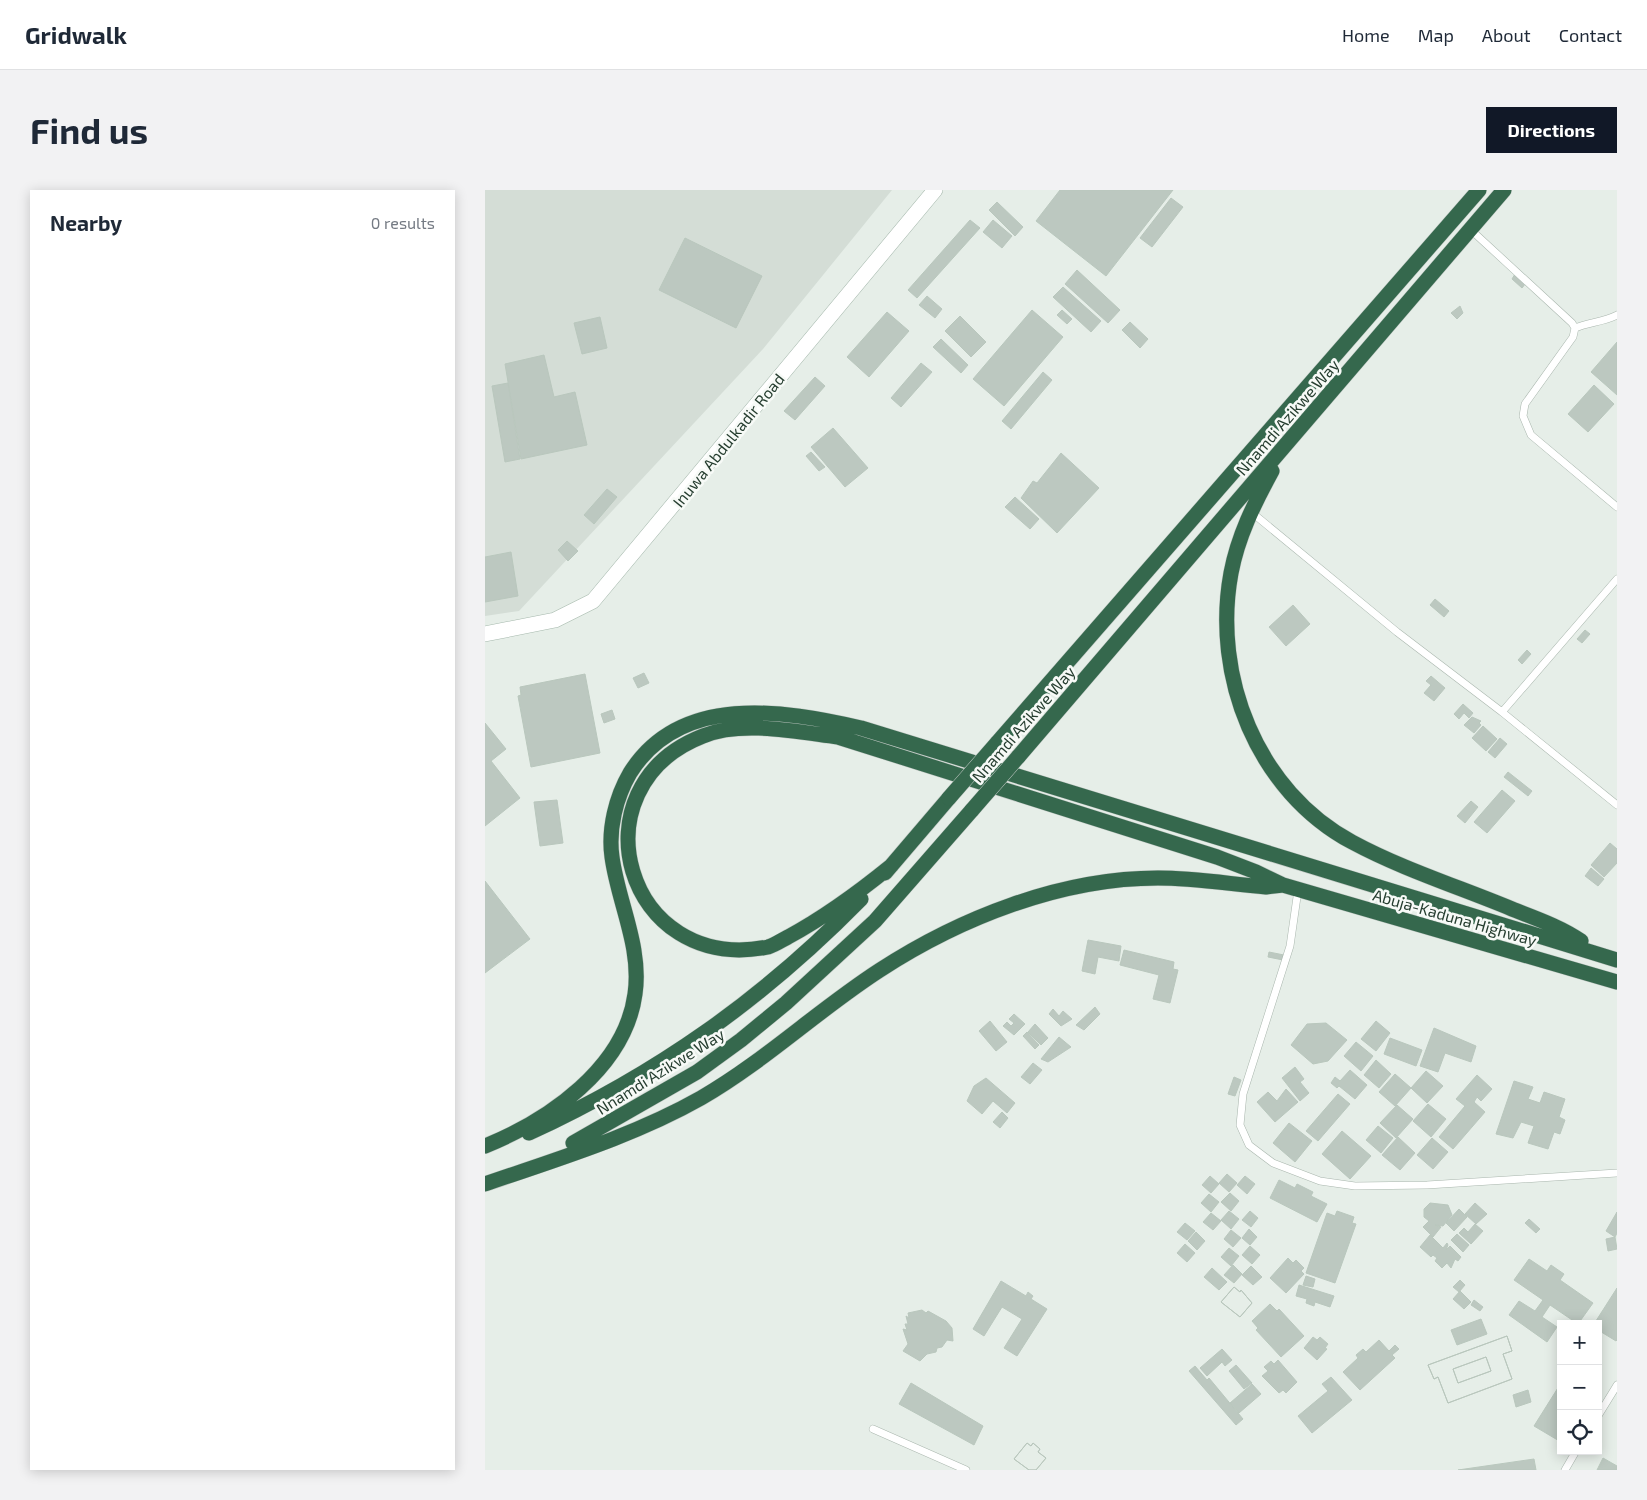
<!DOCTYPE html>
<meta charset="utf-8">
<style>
:root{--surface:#fff;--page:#f2f2f3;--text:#1f2937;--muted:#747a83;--line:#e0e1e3;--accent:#111827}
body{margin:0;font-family:"Exo 2",sans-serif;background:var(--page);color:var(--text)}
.controls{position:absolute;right:15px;bottom:15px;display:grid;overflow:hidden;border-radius:0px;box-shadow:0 2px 12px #0003}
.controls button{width:45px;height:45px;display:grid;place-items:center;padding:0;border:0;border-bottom:1px solid var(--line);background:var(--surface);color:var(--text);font:25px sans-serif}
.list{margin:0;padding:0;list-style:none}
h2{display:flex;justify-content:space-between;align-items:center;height:65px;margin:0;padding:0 20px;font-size:21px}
h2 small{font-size:16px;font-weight:400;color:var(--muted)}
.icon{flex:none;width:28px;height:28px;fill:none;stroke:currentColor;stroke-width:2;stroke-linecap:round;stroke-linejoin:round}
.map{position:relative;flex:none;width:1132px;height:1280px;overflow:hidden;border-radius:0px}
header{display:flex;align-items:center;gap:30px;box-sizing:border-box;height:70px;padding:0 25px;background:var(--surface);border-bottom:1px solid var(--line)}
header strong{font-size:24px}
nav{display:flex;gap:28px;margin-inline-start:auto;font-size:18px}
.intro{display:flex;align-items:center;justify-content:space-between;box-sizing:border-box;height:120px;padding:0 30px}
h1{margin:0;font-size:35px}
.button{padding:12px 22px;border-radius:0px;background:var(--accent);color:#fff;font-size:18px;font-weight:700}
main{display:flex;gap:30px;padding:0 30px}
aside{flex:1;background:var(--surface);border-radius:0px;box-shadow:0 2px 12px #0003}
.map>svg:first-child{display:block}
</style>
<header>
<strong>Gridwalk</strong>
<nav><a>Home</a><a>Map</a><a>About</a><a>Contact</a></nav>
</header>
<div class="intro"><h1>Find us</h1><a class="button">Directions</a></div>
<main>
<aside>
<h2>Nearby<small>0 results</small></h2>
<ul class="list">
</ul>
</aside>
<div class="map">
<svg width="1132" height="1280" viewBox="0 0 1132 1280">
<rect width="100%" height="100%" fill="#e6eee8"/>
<path fill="#d4ddd6" d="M 0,0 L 407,0 L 278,159 L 34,421 L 0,426 Z"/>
<path fill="#bcc8c0" stroke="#b9c7bd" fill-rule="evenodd" d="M 575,0 L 688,0 L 621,86 L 551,31 Z
M 686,8 L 698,17 L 667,57 L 655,48 Z
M 512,12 L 538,37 L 530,46 L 504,20 Z
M 485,30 L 495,38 L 432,108 L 423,100 Z
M 508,30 L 527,46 L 517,58 L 498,42 Z
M 200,48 L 277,86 L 251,138 L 174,100 Z
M 592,80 L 635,120 L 623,133 L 580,94 Z
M 1030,84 L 1041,93 L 1037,98 L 1027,89 Z
M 578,97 L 616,131 L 606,142 L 568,107 Z
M 442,106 L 457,119 L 450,128 L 434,115 Z
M 975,116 L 978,123 L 972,129 L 966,123 Z
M 547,120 L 578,147 L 519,216 L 488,189 Z
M 577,120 L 587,129 L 582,134 L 572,125 Z
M 402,122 L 424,141 L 384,187 L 362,167 Z
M 475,126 L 501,152 L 486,167 L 460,141 Z
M 115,127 L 122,158 L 97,164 L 89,133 Z
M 645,132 L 663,149 L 655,158 L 637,140 Z
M 456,149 L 483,175 L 476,183 L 448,157 Z
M 1132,152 L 1132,205 L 1106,182 Z
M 59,165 L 69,207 L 90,202 L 102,255 L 36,269 L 20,174 Z
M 436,173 L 447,182 L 416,217 L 406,208 Z
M 558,182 L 567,190 L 526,239 L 517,231 Z
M 330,187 L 340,196 L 310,230 L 299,221 Z
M 23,193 L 35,269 L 20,272 L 7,196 Z
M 1109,195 L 1129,214 L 1103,242 L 1083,224 Z
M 348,238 L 383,278 L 360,297 L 326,257 Z
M 326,262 L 340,277 L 334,281 L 321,266 Z
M 576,263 L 614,298 L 572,343 L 536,308 L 548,291 L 552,293 Z
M 122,299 L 132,307 L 109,334 L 99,325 Z
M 530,307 L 554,329 L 545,339 L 520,317 Z
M 82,351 L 93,361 L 83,371 L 73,360 Z
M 26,362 L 33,406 L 0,412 L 0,367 Z
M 950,409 L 964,421 L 959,427 L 945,415 Z
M 808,415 L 825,434 L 801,456 L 784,437 Z
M 1100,440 L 1105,444 L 1097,453 L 1092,449 Z
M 1042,460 L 1046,464 L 1037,474 L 1033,470 Z
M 159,483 L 164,493 L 153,498 L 148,488 Z
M 100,484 L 115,563 L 46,577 L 33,506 L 36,505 L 35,497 Z
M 946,486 L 960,498 L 949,511 L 939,503 L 946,495 L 941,491 Z
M 978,514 L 988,523 L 984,528 L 979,523 L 974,529 L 969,524 Z
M 127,520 L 130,529 L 119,533 L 116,524 Z
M 987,527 L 996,531 L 994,533 L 996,535 L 989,543 L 979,535 Z
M 0,533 L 21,559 L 6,571 L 35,608 L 0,636 Z
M 998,536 L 1012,549 L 1001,561 L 987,548 Z
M 1015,548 L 1022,554 L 1010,568 L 1003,562 Z
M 1023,582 L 1047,601 L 1043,606 L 1019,587 Z
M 1017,600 L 1030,611 L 1002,643 L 989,632 Z
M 72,610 L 78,653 L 55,656 L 49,612 Z
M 986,611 L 993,617 L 980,633 L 972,626 Z
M 1125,653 L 1132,659 L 1132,673 L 1119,687 L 1106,675 Z
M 1106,678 L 1119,689 L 1113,696 L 1100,686 Z
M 0,691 L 45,749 L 0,783 Z
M 603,750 L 636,756 L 634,771 L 613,767 L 610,784 L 597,781 Z
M 639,760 L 689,772 L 688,779 L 693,780 L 685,813 L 668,809 L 674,785 L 635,775 Z
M 784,762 L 799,765 L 798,770 L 783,767 Z
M 610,817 L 615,824 L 599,840 L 591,835 Z
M 568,819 L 574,826 L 578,821 L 587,829 L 576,836 L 564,824 Z
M 529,824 L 540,834 L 529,845 L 518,836 L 522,832 L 526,836 L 529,833 L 524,829 Z
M 505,831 L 522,852 L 511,861 L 494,841 Z
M 891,831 L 905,843 L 891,861 L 876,849 Z
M 841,833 L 862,850 L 843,871 L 828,874 L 806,855 L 822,834 Z
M 550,834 L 563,848 L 556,855 L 543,842 Z
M 949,838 L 991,856 L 986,872 L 960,863 L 953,882 L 935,876 Z
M 542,842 L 554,855 L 550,859 L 538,846 Z
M 574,847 L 586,857 L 563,872 L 556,869 Z
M 905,848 L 937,860 L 931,876 L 899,864 Z
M 871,852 L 888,866 L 876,881 L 859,866 Z
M 891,870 L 906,884 L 894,898 L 879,885 Z
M 548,873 L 557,880 L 545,894 L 536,887 Z
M 810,877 L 819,889 L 815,892 L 824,903 L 815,911 L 797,888 Z
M 865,880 L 882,895 L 870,909 L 854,896 L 852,898 L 846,893 L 850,887 L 855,891 Z
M 941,881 L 958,896 L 942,913 L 926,898 Z
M 910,884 L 926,898 L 910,916 L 894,902 Z
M 992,885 L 1007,899 L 996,911 L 992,907 L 989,912 L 1000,922 L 968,959 L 954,947 L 980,916 L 971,909 Z
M 749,887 L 756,890 L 750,906 L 743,904 Z
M 501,888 L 530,913 L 522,923 L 508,911 L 497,924 L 482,911 L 489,896 Z
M 1029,891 L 1048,897 L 1043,909 L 1055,913 L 1059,902 L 1080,909 L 1074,927 L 1080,930 L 1075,944 L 1069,942 L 1063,959 L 1043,953 L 1049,936 L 1036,932 L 1028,948 L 1011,944 Z
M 801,899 L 813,912 L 790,932 L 772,912 L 783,902 L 792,911 Z
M 853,904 L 865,914 L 833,951 L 821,941 Z
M 943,914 L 961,929 L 946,947 L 928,931 Z
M 912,915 L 928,929 L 911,948 L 895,933 Z
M 517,922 L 523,928 L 515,938 L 508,932 Z
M 804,933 L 827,951 L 810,972 L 788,953 Z
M 893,936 L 908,948 L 896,963 L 881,950 Z
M 857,941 L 886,966 L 865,989 L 837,964 Z
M 913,947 L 930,963 L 915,980 L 897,965 Z
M 947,948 L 963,962 L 948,979 L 932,965 Z
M 742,984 L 752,993 L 744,1002 L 734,993 Z
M 725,986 L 734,994 L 726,1003 L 717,995 Z
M 760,986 L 770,994 L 762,1004 L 752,995 Z
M 794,990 L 810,998 L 812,994 L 828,1002 L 826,1006 L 842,1014 L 832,1032 L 785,1008 Z
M 745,1003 L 754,1011 L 746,1021 L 736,1012 Z
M 724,1004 L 734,1012 L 726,1022 L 716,1013 Z
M 945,1013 L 963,1015 L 967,1025 L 958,1036 L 950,1035 L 956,1037 L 948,1047 L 938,1037 L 944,1031 L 939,1027 L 939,1019 Z
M 990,1013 L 1002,1024 L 991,1034 L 980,1024 Z
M 974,1019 L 982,1027 L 969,1041 L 961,1033 Z
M 744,1021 L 754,1029 L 746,1039 L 736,1030 Z
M 765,1021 L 773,1028 L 766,1037 L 757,1030 Z
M 852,1021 L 869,1027 L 867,1033 L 871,1034 L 850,1093 L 821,1083 L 842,1023 L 850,1026 Z
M 1132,1022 L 1132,1043 L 1130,1047 L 1121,1041 Z
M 726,1023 L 736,1031 L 728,1040 L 718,1032 Z
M 1044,1029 L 1055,1039 L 1051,1043 L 1040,1033 Z
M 700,1033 L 710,1041 L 702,1050 L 692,1042 Z
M 990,1034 L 998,1041 L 986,1054 L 974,1043 L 979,1038 L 983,1042 Z
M 764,1039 L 772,1047 L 765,1055 L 757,1048 Z
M 746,1040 L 756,1048 L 748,1057 L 739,1049 Z
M 711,1042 L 720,1051 L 712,1060 L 703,1051 Z
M 972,1044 L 984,1055 L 978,1062 L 966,1050 Z
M 945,1045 L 958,1058 L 962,1053 L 963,1055 L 961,1060 L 965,1056 L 976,1067 L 973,1071 L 970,1069 L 966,1078 L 962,1073 L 957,1078 L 950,1071 L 952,1068 L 948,1065 L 946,1067 L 935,1057 Z
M 1130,1047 L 1132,1059 L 1123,1061 L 1121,1049 Z
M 700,1054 L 710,1063 L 702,1072 L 692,1063 Z
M 765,1056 L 775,1065 L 767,1074 L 757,1065 Z
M 744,1058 L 754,1066 L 746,1076 L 736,1067 Z
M 803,1068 L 808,1073 L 811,1070 L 819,1078 L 816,1081 L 819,1084 L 801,1103 L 785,1088 Z
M 1044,1069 L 1062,1081 L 1066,1075 L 1079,1084 L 1075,1090 L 1108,1113 L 1093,1134 L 1065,1115 L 1057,1127 L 1072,1137 L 1062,1152 L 1024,1125 L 1034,1111 L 1050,1121 L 1058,1110 L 1029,1090 Z
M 748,1075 L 757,1084 L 749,1093 L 739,1085 Z
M 766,1076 L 777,1087 L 768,1095 L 757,1085 Z
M 727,1078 L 742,1092 L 734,1100 L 719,1087 Z
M 821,1086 L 830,1089 L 828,1097 L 818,1095 Z
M 975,1090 L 980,1095 L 974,1102 L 968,1097 Z
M 516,1091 L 541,1106 L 543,1102 L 548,1106 L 546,1109 L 562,1119 L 532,1166 L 519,1158 L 537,1129 L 517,1117 L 499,1146 L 488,1139 Z
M 814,1095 L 849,1106 L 845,1117 L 830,1112 L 829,1116 L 821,1113 L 822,1109 L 811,1106 Z
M 749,1097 L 755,1102 L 756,1100 L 767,1113 L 755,1127 L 736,1112 Z
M 749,1097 L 755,1102 L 756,1100 L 767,1113 L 755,1127 L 736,1112 Z
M 1132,1098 L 1132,1150 L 1131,1151 L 1113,1140 L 1113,1134 L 1109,1134 Z
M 975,1101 L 986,1112 L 979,1119 L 968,1109 Z
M 989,1110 L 998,1117 L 995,1121 L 986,1115 Z
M 785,1114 L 792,1121 L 794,1119 L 819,1146 L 796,1167 L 771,1140 L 773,1138 L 767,1131 Z
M 437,1120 L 441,1123 L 443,1121 L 461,1131 L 467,1138 L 468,1151 L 462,1150 L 457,1157 L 452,1158 L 451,1162 L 442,1164 L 435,1171 L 418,1161 L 423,1154 L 418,1139 L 422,1140 L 420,1134 L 423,1134 L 421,1126 L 424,1128 L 423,1123 Z
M 996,1129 L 1002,1144 L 972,1155 L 966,1140 Z
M 1022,1146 L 1027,1161 L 1018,1164 L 1027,1189 L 963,1213 L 953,1187 L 949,1189 L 943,1175 ZM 1001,1167 L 1006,1181 L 973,1193 L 968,1179 Z
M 1022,1146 L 1027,1161 L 1018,1164 L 1027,1189 L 963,1213 L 953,1187 L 949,1189 L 943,1175 Z
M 828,1147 L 832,1150 L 835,1147 L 843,1154 L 840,1158 L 842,1159 L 832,1170 L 819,1158 Z
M 894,1150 L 904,1161 L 910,1155 L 914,1159 L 907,1165 L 910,1168 L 875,1200 L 858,1182 L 873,1168 L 871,1165 L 878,1159 L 881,1162 Z
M 737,1159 L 747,1170 L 740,1176 L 737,1172 L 722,1186 L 715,1178 Z
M 1001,1167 L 1006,1181 L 973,1193 L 968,1179 Z
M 793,1170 L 812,1192 L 801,1203 L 798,1200 L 794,1203 L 777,1186 L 783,1181 L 779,1177 L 786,1171 L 789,1174 Z
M 751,1175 L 767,1193 L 759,1199 L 744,1181 Z
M 710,1176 L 722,1190 L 724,1188 L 758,1229 L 751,1235 L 704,1181 Z
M 846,1187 L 867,1210 L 827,1243 L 813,1226 L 843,1201 L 837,1194 Z
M 426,1193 L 498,1236 L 489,1255 L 414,1214 Z
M 1076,1193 L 1076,1252 L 1049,1236 Z
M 767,1194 L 776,1204 L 754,1223 L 745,1213 Z
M 1043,1200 L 1046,1212 L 1031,1217 L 1028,1205 Z
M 542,1253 L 546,1256 L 548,1253 L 555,1259 L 553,1262 L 561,1268 L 551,1280 L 544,1280 L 529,1269 Z
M 542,1253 L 546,1256 L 548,1253 L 555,1259 L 553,1262 L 561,1268 L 551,1280 L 544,1280 L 529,1269 Z
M 1118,1268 L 1132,1276 L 1132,1280 L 1112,1280 Z
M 1049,1269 L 1051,1280 L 973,1280 Z"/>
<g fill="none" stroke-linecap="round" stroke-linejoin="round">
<g stroke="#a9b6ad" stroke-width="8">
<path id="lane" d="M 986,40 L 1087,133 L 1090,138 L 1088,147 L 1040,214 L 1038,226 L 1046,245 L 1132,317
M 1090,138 C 1104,132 1119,132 1132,125
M 765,321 L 912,442 L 1017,522 L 1132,615
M 1017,522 L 1132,389
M 813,700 L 805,756 L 758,904 L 755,935 L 764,955 L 788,973 L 835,991 L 870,996 L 942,995 L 1132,983
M 1113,1226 L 1132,1195
M 388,1239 L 481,1280
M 1080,1280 L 1091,1261"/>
</g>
<g stroke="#a5b8ac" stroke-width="16">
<path id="secondary" d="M 0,444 L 70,430 L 108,411 L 450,0"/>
</g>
<g stroke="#c2c9c5" stroke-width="16">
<path id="highway" d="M 787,281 C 769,314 753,346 746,383 C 727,486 772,601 867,652 C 917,679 974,697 1027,719 C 1050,728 1076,737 1096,751
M 512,553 L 994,0
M 533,567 L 1019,0
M 406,676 C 374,702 340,727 303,747 C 297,750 290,755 283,757 C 140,785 87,597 218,546 C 256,530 313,542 353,547 L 732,667 L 771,682 L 798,695 L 1132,792
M 400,683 L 464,608
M 44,943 C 172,884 277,810 376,709
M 88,953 L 212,882 L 256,850 L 301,813 L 390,731 L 487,620
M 0,956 C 64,930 140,878 150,804 C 157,757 133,712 127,667 C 123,639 131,607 145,583 C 195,503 298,520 376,538 L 1132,770
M 0,994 C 72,969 149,946 216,908 C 280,871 333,820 395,780 C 475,728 576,688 673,688 C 709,688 745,694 781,697 L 798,695"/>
</g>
<use href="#lane" stroke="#fff" stroke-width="7"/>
<use href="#secondary" stroke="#fff" stroke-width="15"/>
<use href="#highway" stroke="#35684d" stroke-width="15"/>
<g stroke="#c2c9c5" stroke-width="16" stroke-linecap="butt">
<path id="highway-bridge" d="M 464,608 L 512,553
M 487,620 L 533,567"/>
</g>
<use href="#highway-bridge" stroke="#35684d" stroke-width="15"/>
</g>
<g text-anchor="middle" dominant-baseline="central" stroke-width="5" stroke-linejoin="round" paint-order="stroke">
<g font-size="16" fill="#263e30" stroke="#f7faf7">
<text transform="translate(802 227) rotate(-49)">Nnamdi Azikwe Way</text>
<text transform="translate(243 250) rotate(-51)">Inuwa Abdulkadir Road</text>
<text transform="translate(538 534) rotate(-49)">Nnamdi Azikwe Way</text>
<text transform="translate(970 727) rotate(16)">Abuja-Kaduna Highway</text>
<text transform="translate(175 881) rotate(-32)">Nnamdi Azikwe Way</text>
</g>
</g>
</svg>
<div class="controls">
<button>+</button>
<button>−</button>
<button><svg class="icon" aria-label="locate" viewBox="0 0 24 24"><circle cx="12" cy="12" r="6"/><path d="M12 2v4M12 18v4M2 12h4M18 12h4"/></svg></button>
</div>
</div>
</main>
